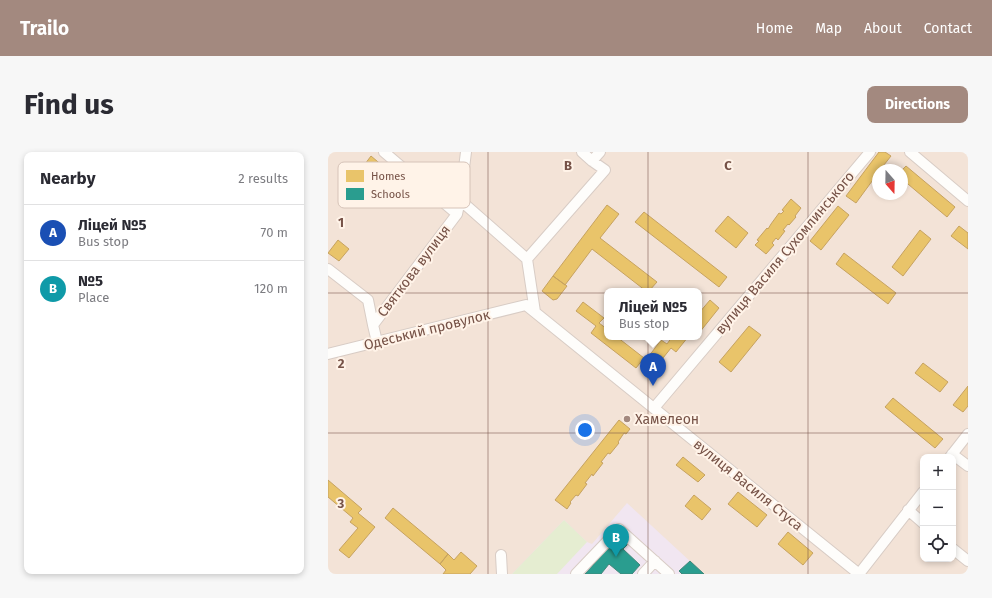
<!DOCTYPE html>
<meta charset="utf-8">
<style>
:root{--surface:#fff;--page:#f7f7f7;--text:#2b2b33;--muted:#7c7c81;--line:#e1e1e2;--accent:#a3897f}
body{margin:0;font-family:"Fira Sans",sans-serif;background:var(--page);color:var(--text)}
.controls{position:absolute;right:12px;bottom:12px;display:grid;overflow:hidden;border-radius:8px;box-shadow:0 2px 6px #0003}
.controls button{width:36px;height:36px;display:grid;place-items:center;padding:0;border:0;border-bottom:1px solid var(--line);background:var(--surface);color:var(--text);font:20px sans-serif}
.compass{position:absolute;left:544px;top:12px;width:36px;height:36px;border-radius:50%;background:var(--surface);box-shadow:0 2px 6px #0003;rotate:160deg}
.you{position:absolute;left:257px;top:278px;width:14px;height:14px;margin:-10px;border:3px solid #fff;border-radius:50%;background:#1a73e8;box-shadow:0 0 0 6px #1a73e833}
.badge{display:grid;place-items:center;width:26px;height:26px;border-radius:50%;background:var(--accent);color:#fff;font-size:13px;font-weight:700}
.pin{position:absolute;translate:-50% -33px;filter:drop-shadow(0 1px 2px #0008)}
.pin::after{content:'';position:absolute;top:21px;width:14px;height:12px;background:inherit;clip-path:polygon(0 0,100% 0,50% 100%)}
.popup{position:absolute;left:276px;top:136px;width:98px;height:52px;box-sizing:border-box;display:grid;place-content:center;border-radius:8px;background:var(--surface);filter:drop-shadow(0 1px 3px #0005);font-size:13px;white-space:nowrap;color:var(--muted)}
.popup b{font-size:15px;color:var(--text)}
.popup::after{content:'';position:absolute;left:50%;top:100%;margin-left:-8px;border:8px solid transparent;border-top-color:var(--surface)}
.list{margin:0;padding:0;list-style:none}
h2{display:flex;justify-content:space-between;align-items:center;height:52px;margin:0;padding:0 16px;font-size:17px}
h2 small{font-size:13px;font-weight:400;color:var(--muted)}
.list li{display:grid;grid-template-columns:26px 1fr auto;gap:12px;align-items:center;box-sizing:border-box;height:56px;padding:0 16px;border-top:1px solid var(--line)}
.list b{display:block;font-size:15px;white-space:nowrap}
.list p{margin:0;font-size:13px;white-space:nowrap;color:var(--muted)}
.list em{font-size:13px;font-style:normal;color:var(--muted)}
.icon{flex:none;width:22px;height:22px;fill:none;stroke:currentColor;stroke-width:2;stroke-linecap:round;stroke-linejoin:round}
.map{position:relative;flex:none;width:640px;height:422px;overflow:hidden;border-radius:8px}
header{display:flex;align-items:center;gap:24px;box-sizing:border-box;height:56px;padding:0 20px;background:var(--accent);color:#fff}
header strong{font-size:19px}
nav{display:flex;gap:22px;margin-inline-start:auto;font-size:14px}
.intro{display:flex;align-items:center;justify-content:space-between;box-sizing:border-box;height:96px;padding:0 24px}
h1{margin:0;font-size:28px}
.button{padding:10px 18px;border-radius:8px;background:var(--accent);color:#fff;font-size:14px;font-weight:700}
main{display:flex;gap:24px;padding:0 24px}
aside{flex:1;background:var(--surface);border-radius:8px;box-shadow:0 2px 6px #0003}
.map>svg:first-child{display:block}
</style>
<header>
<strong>Trailo</strong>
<nav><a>Home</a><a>Map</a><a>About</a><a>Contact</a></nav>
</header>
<div class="intro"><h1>Find us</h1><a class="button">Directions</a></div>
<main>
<aside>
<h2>Nearby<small>2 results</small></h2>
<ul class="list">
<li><span class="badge" style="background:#1a4fb4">A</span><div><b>Ліцей №5</b><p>Bus stop</p></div><em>70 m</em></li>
<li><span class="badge" style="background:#0f9aa8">B</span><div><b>№5</b><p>Place</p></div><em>120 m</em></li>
</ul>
</aside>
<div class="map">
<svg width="640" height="422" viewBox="0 0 640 422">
<rect width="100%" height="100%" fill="#f7efe7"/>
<path fill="#f3e3d7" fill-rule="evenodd" d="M 0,0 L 640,0 L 640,422 L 0,422 ZM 550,18 L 574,18 L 574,42 L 550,42 ZM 279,139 L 371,139 L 371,185 L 279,185 ZM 595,305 L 625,305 L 625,407 L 595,407 Z"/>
<path fill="#f1e6f1" d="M 299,351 L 376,422 L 184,422 L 236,368 L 259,390 L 264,392 Z"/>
<path fill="#e5edd1" d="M 236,368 L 259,390 L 229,422 L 184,422 Z"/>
<path fill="#e9c46a" stroke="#c6a260" d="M 551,0 L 557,0 L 563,4 L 552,18 L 550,18 L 550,21 L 528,51 L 518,44 Z
M 43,4 L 56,15 L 46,26 L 34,16 Z
M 578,14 L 627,55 L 619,65 L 574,27 L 574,18 Z
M 463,47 L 473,56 L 467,64 L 468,65 L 461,73 L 460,72 L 455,78 L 457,79 L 450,88 L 448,86 L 444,91 L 446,93 L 438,102 L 427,93 L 431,89 L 429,88 L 439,76 L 440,77 L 443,72 L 451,61 L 453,62 L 456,59 L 454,58 Z
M 279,53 L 291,62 L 272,86 L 329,130 L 321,139 L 318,139 L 264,97 L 237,133 L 225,124 Z
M 510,54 L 521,63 L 493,98 L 482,89 Z
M 316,60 L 399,125 L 391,135 L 307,70 Z
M 400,64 L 420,81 L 408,96 L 387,79 Z
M 631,74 L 640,81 L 640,97 L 623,84 Z
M 592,78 L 603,87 L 575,124 L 564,115 Z
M 10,88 L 21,97 L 11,109 L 0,101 Z
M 516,101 L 568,141 L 560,152 L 508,112 Z
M 225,124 L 239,134 L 229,147 L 225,148 L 214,139 Z
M 382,148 L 391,156 L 371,181 L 371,161 Z
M 255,150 L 276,166 L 271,171 L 279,177 L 279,185 L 289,185 L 316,206 L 308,216 L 263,181 L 268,174 L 248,159 Z
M 421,174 L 433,183 L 403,220 L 391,210 Z
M 344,185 L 360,185 L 348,200 L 343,196 L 331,211 L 321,204 L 333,188 L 339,192 Z
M 320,206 L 333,217 L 326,226 L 313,215 Z
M 595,211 L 620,230 L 612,240 L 587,221 Z
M 640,234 L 640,254 L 635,260 L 625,253 Z
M 565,246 L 615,287 L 607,296 L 557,255 Z
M 291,268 L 302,277 L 298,282 L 296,281 L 290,290 L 291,291 L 282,302 L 280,301 L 273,310 L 275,311 L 265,324 L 264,322 L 257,331 L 259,332 L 250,344 L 248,343 L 242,350 L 243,351 L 239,357 L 227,348 Z
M 355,305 L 377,323 L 370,330 L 348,313 Z
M 0,328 L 34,357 L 30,361 L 47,375 L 21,406 L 11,398 L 30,376 L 22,370 L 25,366 L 0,345 Z
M 410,340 L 439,363 L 429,375 L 400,352 Z
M 366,343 L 383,357 L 374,368 L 357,354 Z
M 65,356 L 120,402 L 112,412 L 57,366 Z
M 460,380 L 485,401 L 475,413 L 450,392 Z
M 133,400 L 149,414 L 142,422 L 115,422 L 118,418 L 112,412 L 120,402 L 126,408 Z"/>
<path fill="#2a9d8f" stroke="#418679" d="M 292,383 L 301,391 L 295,397 L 312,413 L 304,422 L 293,422 L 281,412 L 273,422 L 257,422 Z
M 362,409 L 376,422 L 354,422 L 351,419 Z"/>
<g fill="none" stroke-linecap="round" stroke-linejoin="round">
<g stroke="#d8ccc5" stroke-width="12">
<path id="minor" d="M 56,0 L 129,62
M 582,0 L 640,49
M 264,9 L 272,0
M 132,48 L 199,107
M 199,107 L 277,18 L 264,9 L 254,0
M 199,107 L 207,160
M 0,117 L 40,148 L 45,173
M 49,190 L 45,173 L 129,62 L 132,48 L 138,0
M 0,202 L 198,153 L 531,422
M 326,256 L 542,0
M 624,302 L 640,314
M 622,305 L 640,282
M 580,358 L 595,371
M 625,397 L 640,409
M 173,403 L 174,422
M 248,422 L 291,377 L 341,422
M 315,422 L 327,409
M 531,422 L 595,340"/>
</g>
<use href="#minor" stroke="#fefdfb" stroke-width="10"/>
</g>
<path fill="none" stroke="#765247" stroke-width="1" stroke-opacity="0.55" d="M 160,0 L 160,422M 320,0 L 320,422M 480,0 L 480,422M 0,141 L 640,141M 0,281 L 640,281"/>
<circle fill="#a3897f" stroke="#fff3e8" stroke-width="1.5" cx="299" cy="267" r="4"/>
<g text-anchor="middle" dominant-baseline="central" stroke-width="4" stroke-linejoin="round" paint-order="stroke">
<g font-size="14" fill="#765247" stroke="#fff3e8">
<text transform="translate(457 101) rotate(-50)">вулиця Василя Сухомлинського</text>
<text transform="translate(86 119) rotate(-53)">Святкова вулиця</text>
<text transform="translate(99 178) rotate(-14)">Одеський провулок</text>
<text transform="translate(420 333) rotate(39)">вулиця Василя Стуса</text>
</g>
<g font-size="14" fill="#765247" stroke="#fff3e8" text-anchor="start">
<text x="307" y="267">Хамелеон</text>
</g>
</g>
<rect x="10" y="10" width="132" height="46" rx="6" fill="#fff3e8" stroke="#d6c3b8" stroke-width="1"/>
<rect x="18" y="18" width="18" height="12" fill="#e9c46a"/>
<rect x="18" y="36" width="18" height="12" fill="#2a9d8f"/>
<g font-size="11" fill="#765247">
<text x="43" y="28">Homes</text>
<text x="43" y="46">Schools</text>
</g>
<g font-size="13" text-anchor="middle" font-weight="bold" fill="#765247" stroke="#fff3e8" stroke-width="4" stroke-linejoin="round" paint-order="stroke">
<text x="240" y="18">B</text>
<text x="400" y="18">C</text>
<text x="13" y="75">1</text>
<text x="13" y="216">2</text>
<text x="13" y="356">3</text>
</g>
</svg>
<div class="controls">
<button>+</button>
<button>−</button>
<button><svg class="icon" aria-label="locate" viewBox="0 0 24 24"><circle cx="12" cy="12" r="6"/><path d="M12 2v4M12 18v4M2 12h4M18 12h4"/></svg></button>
</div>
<svg class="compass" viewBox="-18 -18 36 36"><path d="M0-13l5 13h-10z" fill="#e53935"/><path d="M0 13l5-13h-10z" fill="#7c7c81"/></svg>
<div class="you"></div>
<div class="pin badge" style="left:325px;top:234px;background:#1a4fb4">A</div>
<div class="popup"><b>Ліцей №5</b>Bus stop</div>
<div class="pin badge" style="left:288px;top:405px;background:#0f9aa8">B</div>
</div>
</main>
